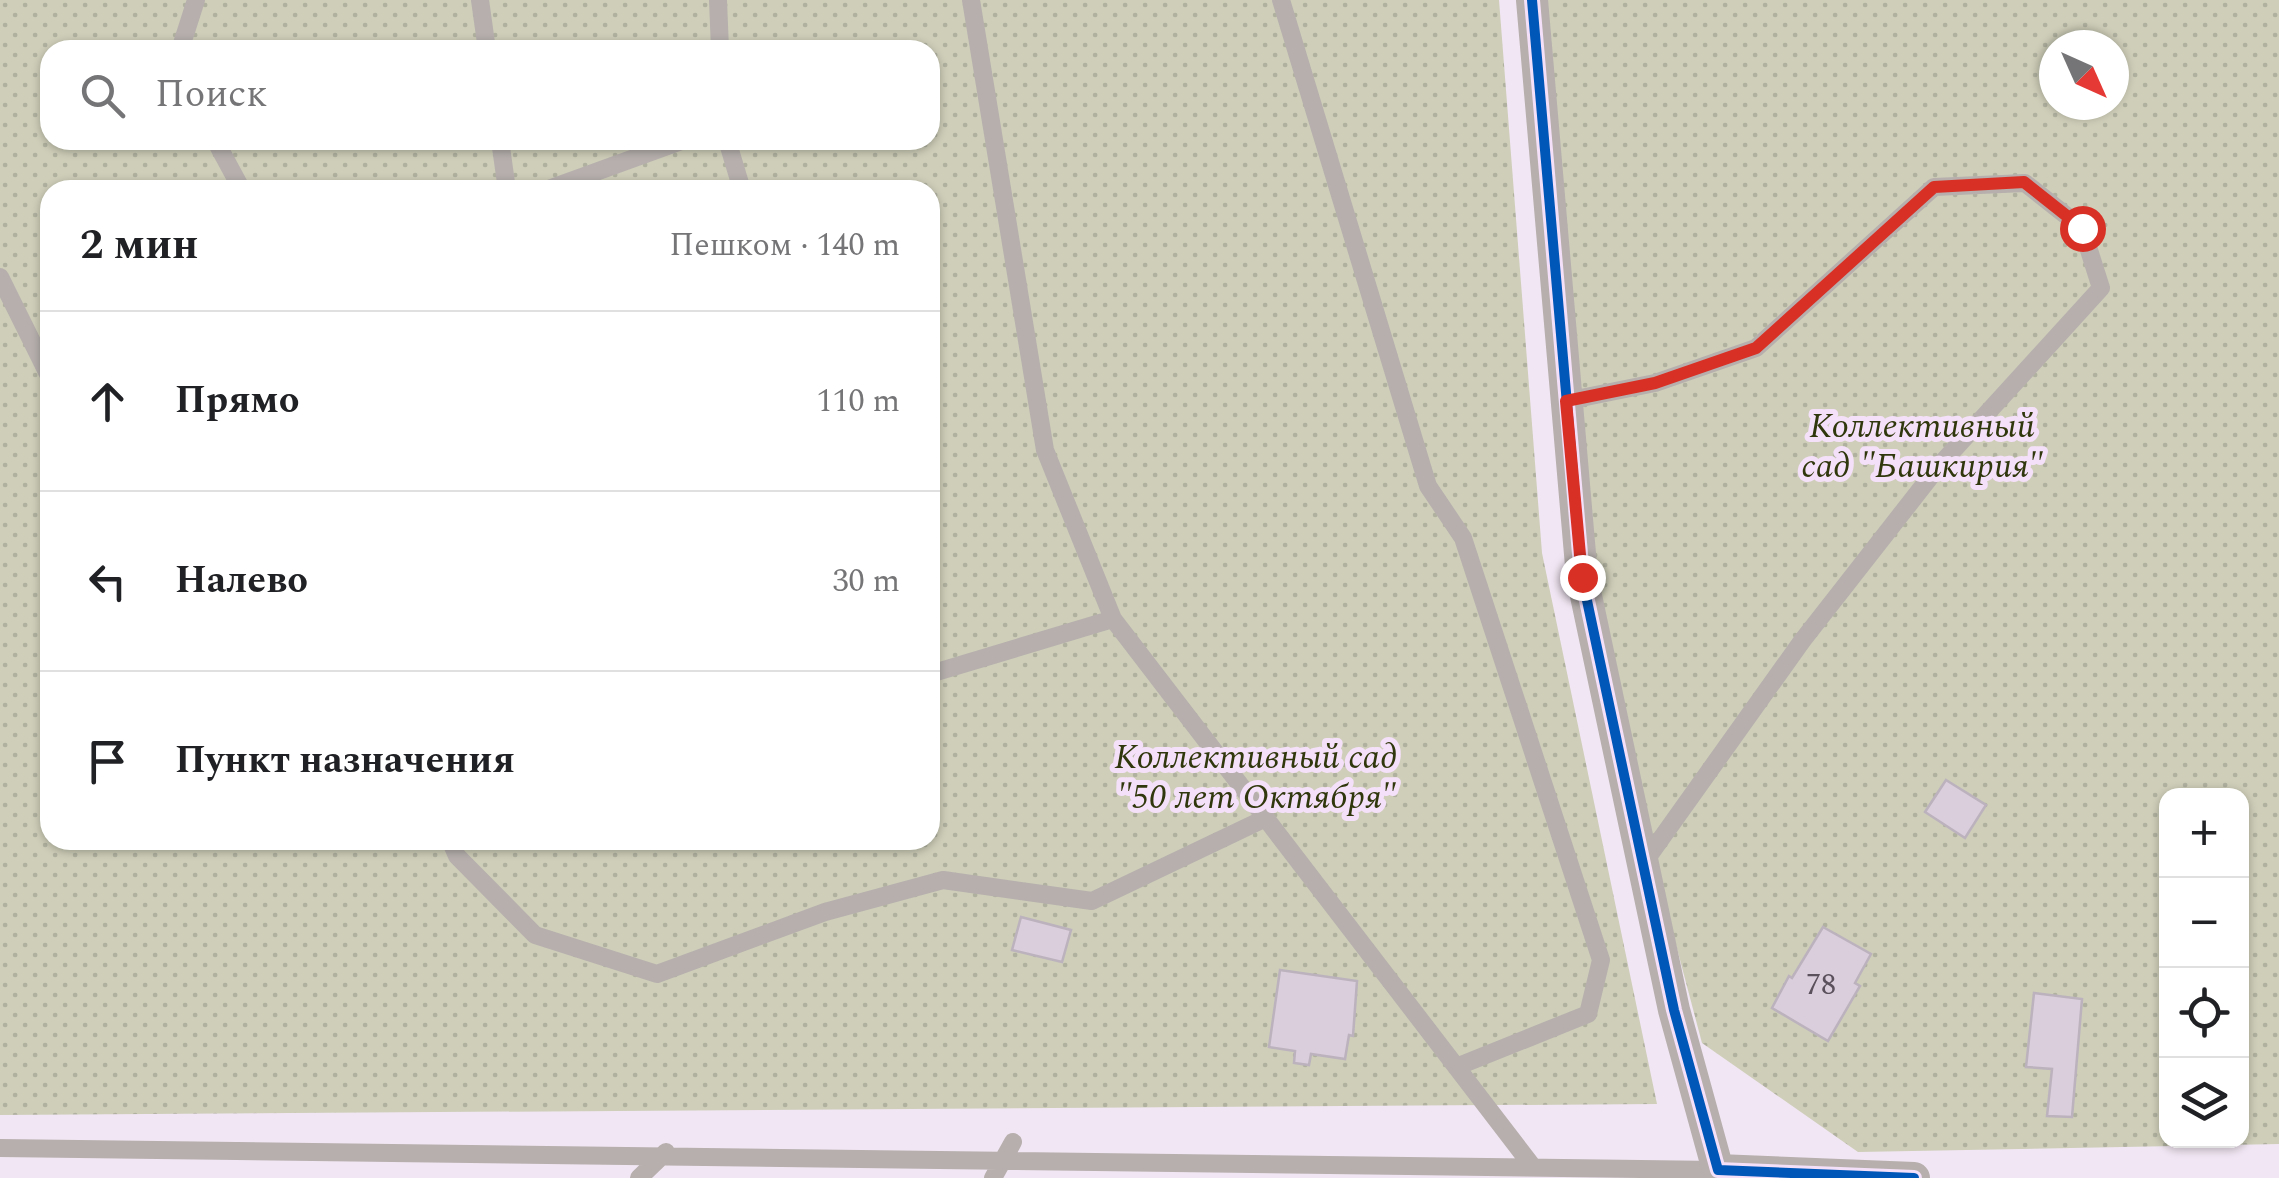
<!DOCTYPE html>
<html lang="ru">
<meta charset="utf-8">
<style>
:root{--surface:#fff;--page:#f2f2f2;--text:#202124;--muted:#757577;--line:#e0e0e0}
body{margin:0;font-family:Spectral,serif;background:var(--page);color:var(--text)}
.controls{position:absolute;right:30px;bottom:30px;display:grid;overflow:hidden;border-radius:20px;box-shadow:0 2px 8px #0004}
.controls button{width:90px;height:90px;display:grid;place-items:center;padding:0;border:0;border-bottom:2px solid var(--line);background:var(--surface);color:var(--text);font:50px sans-serif}
.compass{position:absolute;left:2039px;top:30px;width:90px;height:90px;border-radius:50%;background:var(--surface);box-shadow:0 2px 8px #0004;rotate:135deg}
.stop{position:absolute;width:30px;height:30px;margin:-22px;border:8px solid #d93025;border-radius:50%;background:#fff}
.stop.end{background:#d93025;border-color:#fff;box-shadow:0 2px 10px #0008}
.list{margin:0;padding:0;list-style:none}
h2{display:flex;justify-content:space-between;align-items:center;height:130px;margin:0;padding:0 40px;font-size:42px}
h2 small{font-size:32px;font-weight:400;color:var(--muted)}
.list li{display:grid;grid-template-columns:65px 1fr auto;gap:30px;align-items:center;box-sizing:border-box;height:180px;padding:0 40px;border-top:2px solid var(--line)}
.list b{display:block;font-size:38px;white-space:nowrap}
.list em{font-size:32px;font-style:normal;color:var(--muted)}
.icon{flex:none;width:55px;height:55px;fill:none;stroke:currentColor;stroke-width:2;stroke-linecap:round;stroke-linejoin:round}
.map{position:relative;flex:none;width:2279px;height:1178px;overflow:hidden}
.search{position:absolute;background:var(--surface);box-shadow:0 2px 8px #0004;left:40px;top:40px;width:900px;height:110px;display:flex;align-items:center;gap:25px;box-sizing:border-box;padding:0 35px;border-radius:30px;color:var(--muted);font-size:38px}
.panel{position:absolute;background:var(--surface);box-shadow:0 2px 8px #0004;left:40px;top:180px;width:900px;height:670px;border-radius:30px}
.map>svg:first-child{display:block}
</style>
<div class="map">
<svg width="2279" height="1178" viewBox="0 0 2279 1178">
<defs>
<pattern id="park-dots" width="8" height="8" patternUnits="userSpaceOnUse" patternTransform="scale(2.5)"><rect width="8" height="8" fill="#ceceb9"/><path d="M2 2h.1M6 6h.1" fill="none" stroke="#b1b1a0" stroke-width="1.8" stroke-linecap="round"/></pattern>
</defs>
<rect width="100%" height="100%" fill="#f1e6f3"/>
<path fill="url(#park-dots)" fill-rule="evenodd" d="M 0,0 L 1499,0 L 1542,553 L 1657,1104 L 0,1115 ZM 50,50 L 930,50 L 930,140 L 50,140 ZM 50,190 L 930,190 L 930,840 L 50,840 Z
M 1532,0 L 2279,0 L 2279,1144 L 1858,1152 L 1702,1043 L 1571,548 ZM 2054,45 L 2114,45 L 2114,105 L 2054,105 ZM 2166,796 L 2242,796 L 2242,1140 L 2166,1140 Z"/>
<path fill="#dacddc" stroke="#bbb2bd" stroke-width="2.5" d="M 1946,780 L 1986,805 L 1965,838 L 1925,812 Z
M 1021,917 L 1071,930 L 1062,962 L 1012,950 Z
M 1823,927 L 1871,954 L 1855,983 L 1860,986 L 1828,1041 L 1772,1008 L 1789,976 L 1792,978 Z
M 1280,970 L 1357,981 L 1353,1036 L 1349,1035 L 1345,1059 L 1311,1054 L 1309,1065 L 1294,1063 L 1295,1051 L 1269,1047 Z
M 2034,993 L 2082,999 L 2072,1117 L 2047,1116 L 2052,1069 L 2026,1067 Z"/>
<g fill="none" stroke-linecap="round" stroke-linejoin="round">
<path stroke="#b6afad" stroke-width="18" d="M 480,0 L 487,50
M 718,0 L 720,50
M 971,0 L 1045,450 L 1113,619
M 1281,0 L 1428,486 L 1463,538 L 1601,960 L 1588,1014 L 1456,1067
M 180,50 L 196,0
M 215,140 L 242,190
M 500,140 L 507,190
M 727,140 L 742,190
M 546,190 L 684,140
M 0,277 L 50,378
M 1566,401 L 1655,383 L 1756,348 L 1934,187 L 2025,183 L 2082,228 L 2101,288 L 1938,467 L 1802,641 L 1643,864
M 930,674 L 1113,619 L 1533,1167
M 450,840 L 457,856 L 535,935 L 657,974 L 825,912 L 943,880 L 1092,901 L 1266,818
M 0,1148 L 1718,1170
M 639,1178 L 666,1152
M 993,1178 L 1013,1142"/>
<path stroke="#b6afad" stroke-width="32" d="M 1532,0 L 1582,577 L 1674,1010 L 1718,1170 L 1914,1178"/>
<g stroke="#f5e0f9" stroke-width="16">
<path id="cycleway" d="M 1532,0 L 1582,577 L 1674,1010 L 1718,1170 L 1914,1178"/>
</g>
<use href="#cycleway" stroke="#0057b8" stroke-width="10"/>
</g>
<g fill="none" stroke-linecap="round" stroke-linejoin="round">
<path stroke="#d93025" stroke-width="12" d="M 1582,577 L 1566,401 L 1655,383 L 1756,348 L 1934,187 L 2024,182 L 2082,228"/>
</g>
<g text-anchor="middle" dominant-baseline="central" stroke-width="10" stroke-linejoin="round" paint-order="stroke">
<g font-size="30" fill="#5a515c">
<text x="1821" y="985">78</text>
</g>
<g font-size="35" font-style="italic" fill="#30370c" stroke="#f5e0f9">
<text x="1922" y="426">Коллективный<tspan x="1922" dy="40">сад "Башкирия"</tspan></text>
<text x="1256" y="757">Коллективный сад<tspan x="1256" dy="40">"50 лет Октября"</tspan></text>
</g>
</g>
</svg>
<div class="controls">
<button>+</button>
<button>−</button>
<button><svg class="icon" aria-label="locate" viewBox="0 0 24 24"><circle cx="12" cy="12" r="6"/><path d="M12 2v4M12 18v4M2 12h4M18 12h4"/></svg></button>
<button><svg class="icon" aria-label="layers" viewBox="0 0 24 24"><path d="M12 4l9 5-9 5-9-5zM3 14l9 5 9-5"/></svg></button>
</div>
<svg class="compass" viewBox="-18 -18 36 36"><path d="M0-13l5 13h-10z" fill="#e53935"/><path d="M0 13l5-13h-10z" fill="#757577"/></svg>
<div class="stop" style="left:2082px;top:228px"></div>
<div class="stop end" style="left:1582px;top:577px"></div>
<div class="search"><svg class="icon" aria-label="search" viewBox="0 0 24 24"><circle cx="10" cy="10" r="6"/><path d="M15 15l6 6"/></svg>Поиск</div>
<section class="panel">
<h2>2 мин<small>Пешком · 140 m</small></h2>
<ul class="list">
<li><svg class="icon" aria-label="ahead" viewBox="0 0 24 24"><path d="M12 20V5M6 11l6-6 6 6"/></svg><div><b>Прямо</b></div><em>110 m</em></li>
<li><svg class="icon" aria-label="left" viewBox="0 0 24 24"><path d="M17 20v-9H6M10 6l-5 5 5 5"/></svg><div><b>Налево</b></div><em>30 m</em></li>
<li><svg class="icon" aria-label="arrive" viewBox="0 0 24 24"><path d="M6 21V4h12l-3 4 3 4H6"/></svg><div><b>Пункт назначения</b></div></li>
</ul>
</section>
</div>
